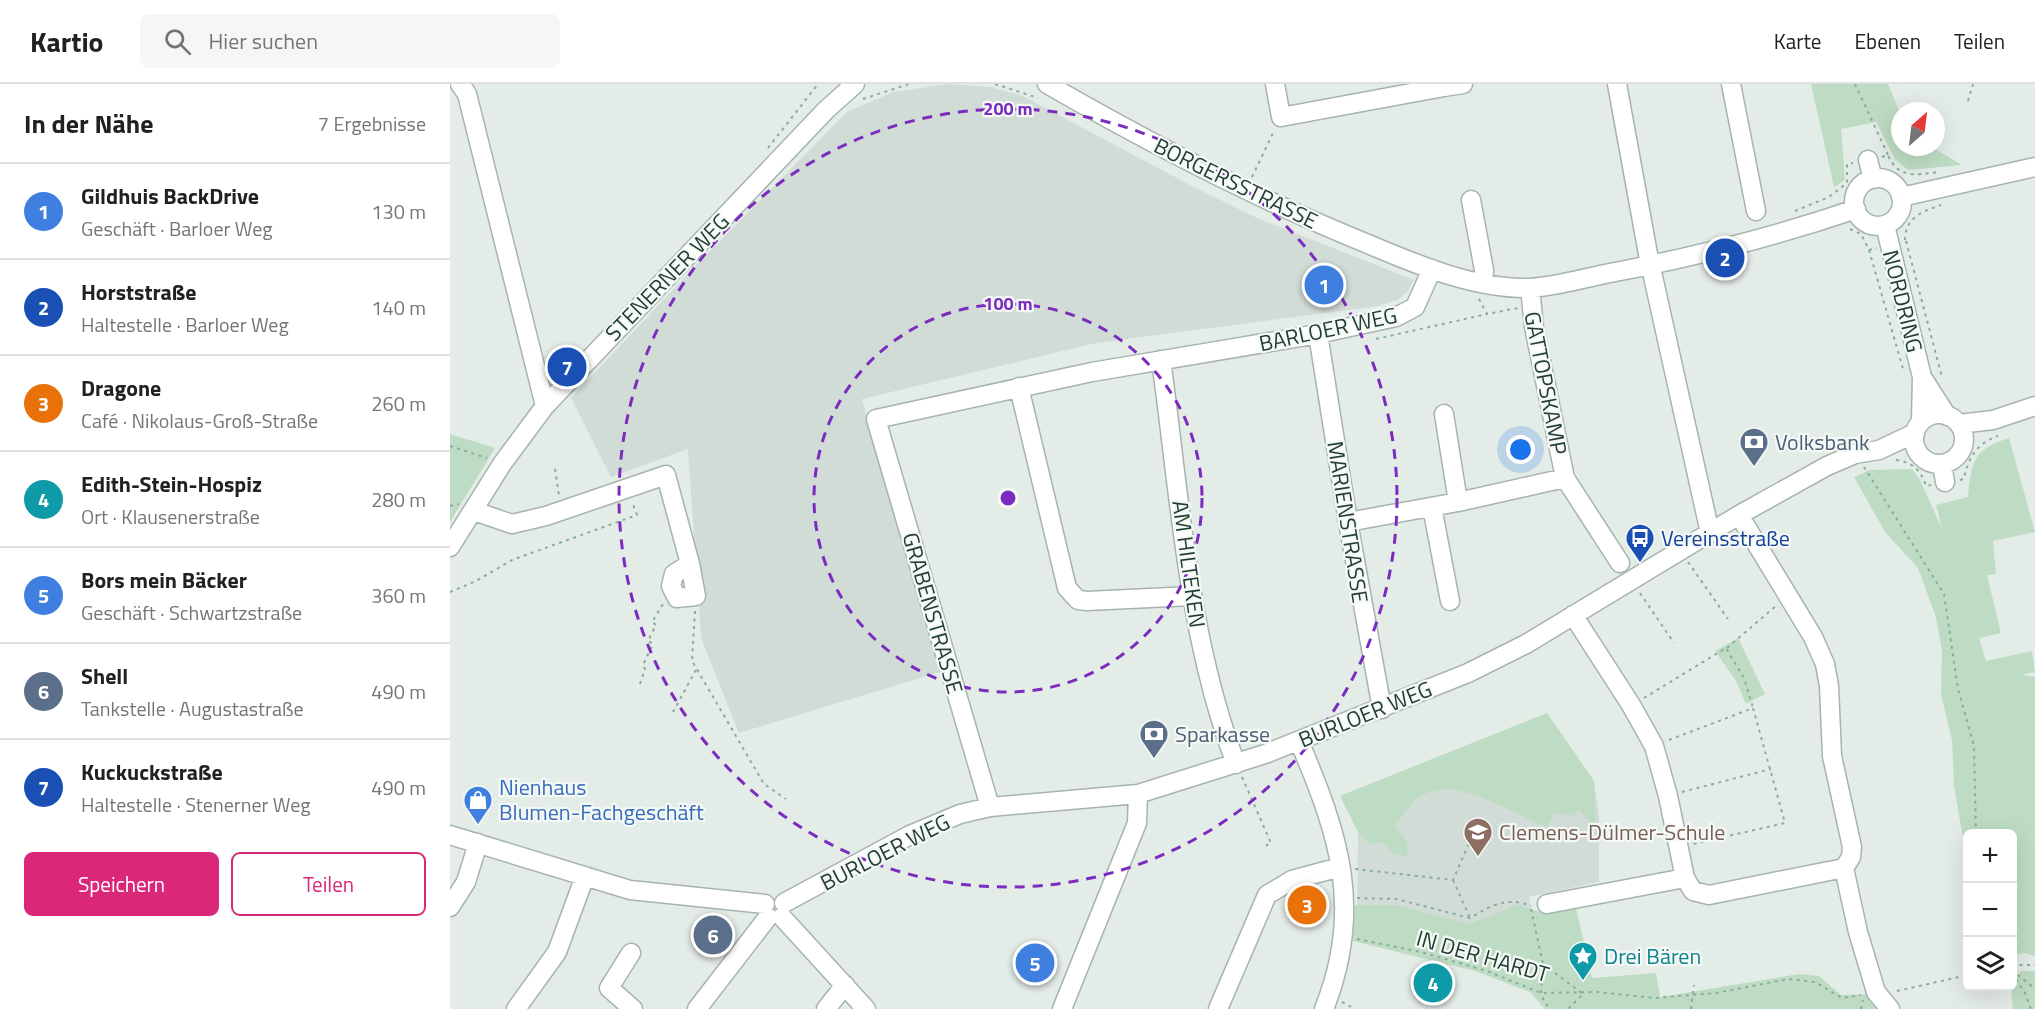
<!DOCTYPE html>
<html lang="de">
<meta charset="utf-8">
<style>
:root{--surface:#fff;--page:#f6f6f6;--text:#202124;--muted:#757577;--line:#e0e0e0;--accent:#db2777}
body{margin:0;font-family:"Titillium Web",sans-serif;background:var(--page);color:var(--text)}
.controls{position:absolute;right:18px;bottom:18px;display:grid;overflow:hidden;border-radius:9px;box-shadow:0 6px 24px #0002}
.controls button{width:54px;height:54px;display:grid;place-items:center;padding:0;border:0;border-bottom:2px solid var(--line);background:var(--surface);color:var(--text);font:30px sans-serif}
.compass{position:absolute;left:1441px;top:18px;width:54px;height:54px;border-radius:50%;background:var(--surface);box-shadow:0 6px 24px #0002;rotate:28deg}
.you{position:absolute;left:1071px;top:366px;width:21px;height:21px;margin:-15px;border:4px solid #fff;border-radius:50%;background:#1a73e8;box-shadow:0 0 0 9px #1a73e833}
.badge{display:grid;place-items:center;width:39px;height:39px;border-radius:50%;background:var(--accent);color:#fff;font-size:20px;font-weight:700}
.pin{position:absolute;translate:-50% -50%;border:3px solid #fff;box-shadow:0 2px 6px #0006}
.list{margin:0;padding:0;list-style:none}
h2{display:flex;justify-content:space-between;align-items:center;height:78px;margin:0;padding:0 24px;font-size:26px}
h2 small{font-size:20px;font-weight:400;color:var(--muted)}
.list li{display:grid;grid-template-columns:39px 1fr auto;gap:18px;align-items:center;box-sizing:border-box;height:96px;padding:0 24px;border-top:2px solid var(--line)}
.list b{display:block;font-size:22px;white-space:nowrap}
.list p{margin:0;font-size:20px;white-space:nowrap;color:var(--muted)}
.list em{font-size:20px;font-style:normal;color:var(--muted)}
.actions{display:flex;gap:12px;padding:18px 24px}
.actions a{flex:1;padding:14px 0;border:2px solid var(--accent);border-radius:9px;text-align:center;font-size:21px;color:var(--accent)}
.actions .main{background:var(--accent);color:#fff}
.icon{flex:none;width:33px;height:33px;fill:none;stroke:currentColor;stroke-width:2;stroke-linecap:round;stroke-linejoin:round}
.map{position:relative;flex:none;width:1585px;height:925px;overflow:hidden}
header{display:flex;align-items:center;gap:36px;box-sizing:border-box;height:84px;padding:0 30px;background:var(--surface);border-bottom:2px solid var(--line)}
header strong{font-size:28px}
nav{display:flex;gap:33px;margin-inline-start:auto;font-size:21px}
.search{width:420px;height:54px;background:var(--page);display:flex;align-items:center;gap:15px;box-sizing:border-box;padding:0 21px;border-radius:9px;color:var(--muted);font-size:22px}
main{display:flex}
aside{flex:1;background:var(--surface)}
.map>svg:first-child{display:block}
</style>
<header>
<strong>Kartio</strong>
<div class="search"><svg class="icon" aria-label="search" viewBox="0 0 24 24"><circle cx="10" cy="10" r="6"/><path d="M15 15l6 6"/></svg>Hier suchen</div>
<nav><a>Karte</a><a>Ebenen</a><a>Teilen</a></nav>
</header>
<main>
<aside>
<h2>In der Nähe<small>7 Ergebnisse</small></h2>
<ul class="list">
<li><span class="badge" style="background:#3f7fe0">1</span><div><b>Gildhuis BackDrive</b><p>Geschäft · Barloer Weg</p></div><em>130 m</em></li>
<li><span class="badge" style="background:#1a4fb4">2</span><div><b>Horststraße</b><p>Haltestelle · Barloer Weg</p></div><em>140 m</em></li>
<li><span class="badge" style="background:#e8710a">3</span><div><b>Dragone</b><p>Café · Nikolaus-Groß-Straße</p></div><em>260 m</em></li>
<li><span class="badge" style="background:#0f9aa8">4</span><div><b>Edith-Stein-Hospiz</b><p>Ort · Klausenerstraße</p></div><em>280 m</em></li>
<li><span class="badge" style="background:#3f7fe0">5</span><div><b>Bors mein Bäcker</b><p>Geschäft · Schwartzstraße</p></div><em>360 m</em></li>
<li><span class="badge" style="background:#5c6f8a">6</span><div><b>Shell</b><p>Tankstelle · Augustastraße</p></div><em>490 m</em></li>
<li><span class="badge" style="background:#1a4fb4">7</span><div><b>Kuckuckstraße</b><p>Haltestelle · Stenerner Weg</p></div><em>490 m</em></li>
</ul>
<div class="actions"><a class="main">Speichern</a><a>Teilen</a></div>
</aside>
<div class="map">
<svg width="1585" height="925" viewBox="0 0 1585 925">
<rect width="100%" height="100%" fill="#e4ece8"/>
<path fill="#d2dcd6" d="M 498,0 L 540,3 L 571,11 L 740,101 L 807,134 L 964,196 L 958,207 L 949,215 L 929,222 L 646,259 L 412,315 L 490,588 L 289,649 L 251,554 L 238,365 L 161,393 L 121,314 L 255,172 L 397,28 L 443,8 Z
M 1097,629 L 1144,697 L 1149,732 L 1149,798 L 1079,813 L 1089,896 L 907,852 L 908,748 L 890,712 Z"/>
<path fill="#bedcc3" d="M 1361,0 L 1438,0 L 1450,29 L 1450,63 L 1482,63 L 1512,81 L 1458,86 L 1445,75 L 1426,38 L 1391,45 L 1395,96 L 1384,103 Z
M 0,350 L 45,364 L 0,438 Z
M 1559,354 L 1585,448 L 1543,457 L 1546,490 L 1537,491 L 1551,549 L 1529,554 L 1536,577 L 1582,567 L 1585,588 L 1571,591 L 1585,593 L 1585,872 L 1574,869 L 1563,871 L 1562,750 L 1518,750 L 1517,778 L 1504,702 L 1502,656 L 1491,611 L 1492,567 L 1486,533 L 1468,484 L 1435,448 L 1404,393 L 1420,386 L 1462,385 L 1470,396 L 1492,445 L 1486,421 L 1518,413 C 1522,377 1522,366 1559,354 Z
M 1288,554 L 1315,610 L 1296,620 L 1286,597 L 1265,567 Z
M 1097,629 L 1144,697 L 1146,745 L 1128,725 L 1124,732 L 1105,729 L 1097,743 C 1062,731 1004,687 968,714 C 959,721 951,734 944,743 C 954,752 962,759 956,773 L 942,769 L 933,758 L 920,760 L 908,748 L 890,712 Z
M 905,821 L 947,821 L 1020,840 L 1067,821 L 1088,827 L 1126,824 L 1142,894 L 1206,889 L 1210,913 L 1349,890 L 1369,892 L 1391,911 L 1423,910 L 1435,925 L 1095,925 L 1080,908 L 1025,887 L 903,857 Z
M 1571,887 L 1585,887 L 1585,925 L 1563,925 L 1561,904 Z"/>
<g fill="none" stroke-linecap="round" stroke-linejoin="round">
<g stroke="#a7b4ae" stroke-width="21">
<path id="minor" d="M 10,0 L 17,10 L 95,322
M 597,0 C 701,60 807,115 918,160 C 968,181 1024,205 1079,204 C 1104,203 1131,195 1155,190 C 1240,174 1324,153 1406,125
M 825,0 L 831,33 L 994,3 L 993,0
M 1167,0 L 1198,170 L 1260,449
M 1281,0 L 1306,127
M 994,3 L 1013,0
M 1418,76 L 1423,95
M1404 118a24 24 0 1 1 48 0a24 24 0 1 1-48 0Z
M 1451,113 L 1585,83
M 1021,116 L 1034,186 L 1033,199
M 1435,141 L 1472,293 L 1471,338
M 1080,204 L 1084,243 L 1115,394 L 1170,479
M 868,250 L 898,438 L 932,625
M 711,276 C 730,412 737,551 786,680
M 1472,293 L 1497,332
M 569,303 L 617,504 L 628,516 L 637,517 L 742,512
M 994,330 L 1008,418
M1464 355a25 25 0 1 1 50 0a25 25 0 1 1-50 0Z
M 1509,340 L 1543,336 L 1585,322
M 1492,380 L 1495,398
M 982,423 L 1000,517
M 24,427 L 62,440 L 96,432 L 216,391 L 240,480 L 224,490 L 221,502 L 227,514 L 246,512 L 240,480
M 1289,431 L 1363,553 L 1375,580 L 1379,602 L 1382,672 L 1402,763 L 1401,773 L 1394,784 L 1408,848 L 1426,908 L 1440,925
M 898,438 L 1008,418 L 1115,394
M 0,463 L 52,380 L 95,322 L 376,26 L 405,0
M 1123,531 L 1181,621 L 1204,662 L 1218,712 L 1235,794
M 849,657 C 889,751 914,825 874,925
M 540,723 L 426,335 L 642,288 L 868,250 L 946,233 L 965,223 L 982,185
M 0,751 L 180,806 L 315,820
M 334,819 L 460,751 L 510,730 L 540,723 L 688,710 L 815,670 L 1018,589 L 1076,560 L 1289,431 L 1377,382 L 1405,370 L 1429,366 L 1465,349
M 1097,820 L 1235,794 L 1243,807 L 1259,811 L 1394,784
M 0,823 L 16,798 L 28,759
M 332,833 L 416,925
M 181,869 L 159,904 L 183,925
M 66,925 L 107,868 L 135,792
M 247,925 L 318,833
M 376,925 L 395,901
M 612,925 L 687,739 L 688,710
M 768,925 L 817,811 L 842,796 L 890,783"/>
</g>
<path stroke="#87ad9d" stroke-width="2" stroke-dasharray="3 4.5" stroke-linecap="butt" d="M 545,0 L 588,14
M 1405,0 L 1438,71
M 413,15 L 459,0
M 1518,17 L 1523,0
M 318,64 L 368,0
M 1432,73 L 1438,71 C 1448,95 1466,91 1488,88
M 802,93 L 824,47
M 1345,127 L 1379,113 L 1397,99 L 1397,80 L 1403,79
M 1400,145 L 1411,150 L 1419,166 L 1427,164
M 1455,156 C 1455,134 1471,128 1491,121
M 1456,157 L 1492,293
M 1419,166 L 1453,285
M 1029,215 L 1037,230 L 1068,224
M 926,255 L 1037,230
M 0,362 L 37,374
M 1446,376 C 1462,378 1471,386 1476,402 L 1481,401
M 1414,383 L 1494,510 L 1508,605 L 1524,662 L 1526,750
M 105,385 L 109,412
M 1510,396 L 1514,395 C 1518,374 1527,359 1548,352
M 0,422 L 9,420
M 1238,478 L 1278,535
M 0,508 L 26,497 L 62,476 L 187,431 L 182,418
M 1190,509 L 1224,559
M 245,527 L 242,577 L 314,700 L 336,715
M 1277,564 L 1327,521
M 190,600 L 195,585 L 193,581 L 203,560 L 198,557 L 206,541 L 202,538 L 213,520
M 1194,614 L 1276,564 L 1294,594 L 1303,624
M 223,628 L 247,584
M 1219,656 L 1303,624 L 1335,739 L 1243,760
M 792,693 L 821,759 L 813,763
M 1232,708 L 1321,685
M 905,785 L 1003,796 L 1020,757 L 1040,733
M 1003,796 L 1020,834
M 907,814 L 946,815 L 1020,834 C 1040,822 1057,812 1081,822
M 1081,825 L 1093,880 L 1091,909 L 1094,918 L 1101,925
M 907,855 L 971,868 L 1037,887 L 1091,909 L 1148,908 L 1205,914 L 1266,909 L 1338,895 L 1365,898 L 1392,914 L 1411,911
M 1093,880 L 1133,910 L 1118,925
M 1562,881 L 1585,881
M 1562,886 L 1585,905
M 1562,889 L 1575,909 L 1581,925
M 1447,907 L 1518,891
M 892,918 L 905,925
M 1241,925 L 1244,901
M 1411,925 L 1413,916"/>
<use href="#minor" stroke="#fff" stroke-width="18"/>
</g>
<g fill="none" stroke="#7b2cbf" stroke-width="3" stroke-dasharray="10 8">
<circle cx="558" cy="414" r="194"/>
<circle cx="558" cy="414" r="389"/>
</g>
<defs>
<g id="bank-pin" transform="scale(1.5)"><path d="M0 17L-7.5 6A9.5 9.5 0 1 1 7.5 6Z" fill="#5c6f8a" stroke="#f4f9f6"/><path d="M-6-4H6V4H-6ZM0-2.3a2.3 2.3 0 1 0 0 4.6a2.3 2.3 0 1 0 0-4.6Z" fill="#fff"/></g>
<g id="bus-pin" transform="scale(1.5)"><path d="M0 17L-7.5 6A9.5 9.5 0 1 1 7.5 6Z" fill="#1a4fb4" stroke="#f4f9f6"/><path d="M-5-6H5V4H4V6H2V4H-2V6H-4V4H-5ZM-3.5-4V0h7V-4ZM-3.5 1.2v1.5H-2V1.2ZM2 1.2v1.5H3.5V1.2Z" fill="#fff"/></g>
<g id="shop-pin" transform="scale(1.5)"><path d="M0 17L-7.5 6A9.5 9.5 0 1 1 7.5 6Z" fill="#3f7fe0" stroke="#f4f9f6"/><path d="M-5-2.5h2.3a2.7 3.5 0 0 1 5.4 0H5L5.5 6h-11ZM-1.5-2.5h3a1.5 2.3 0 0 0-3 0Z" fill="#fff"/></g>
<g id="school-pin" transform="scale(1.5)"><path d="M0 17L-7.5 6A9.5 9.5 0 1 1 7.5 6Z" fill="#8d6e63" stroke="#f4f9f6"/><path d="M0-5L7-2L0 1L-7-2ZM-4 1L0 2.5L4 1V4Q0 6-4 4Z" fill="#fff"/></g>
<g id="sight-pin" transform="scale(1.5)"><path d="M0 17L-7.5 6A9.5 9.5 0 1 1 7.5 6Z" fill="#0f9aa8" stroke="#f4f9f6"/><path d="M0-6L1.8-2.2L6-1.7L2.9 1.2L3.7 5.4L0 3.3L-3.7 5.4L-2.9 1.2L-6-1.7L-1.8-2.2Z" fill="#fff"/></g>
</defs>
<g fill-rule="evenodd">
<use href="#bank-pin" x="1304" y="358"/>
<use href="#bus-pin" x="1190" y="454"/>
<use href="#bank-pin" x="704" y="650"/>
<use href="#shop-pin" x="28" y="716"/>
<use href="#school-pin" x="1028" y="748"/>
<use href="#sight-pin" x="1133" y="872"/>
</g>
<g text-anchor="middle" dominant-baseline="central" stroke-width="4.5" stroke-linejoin="round" paint-order="stroke">
<g font-size="22" fill="#243d34" stroke="#f4f9f6">
<text transform="translate(786 99) rotate(26)">BORGERSSTRASSE</text>
<text transform="translate(217 193) rotate(-46)">STENERNER WEG</text>
<text transform="translate(1453 217) rotate(76)">NORDRING</text>
<text transform="translate(878 245) rotate(-12)">BARLOER WEG</text>
<text transform="translate(1096 299) rotate(79)">GATTOPSKAMP</text>
<text transform="translate(898 438) rotate(81)">MARIENSTRASSE</text>
<text transform="translate(739 480) rotate(82)">AM HILTEKEN</text>
<text transform="translate(483 529) rotate(74)">GRABENSTRASSE</text>
<text transform="translate(915 630) rotate(-22)">BURLOER WEG</text>
<text transform="translate(435 768) rotate(-27)">BURLOER WEG</text>
<text transform="translate(1033 872) rotate(16)">IN DER HARDT</text>
</g>
<g font-size="22" fill="#4e5e75" stroke="#f4f9f6" text-anchor="start">
<text x="1325" y="358">Volksbank</text>
<text x="725" y="650">Sparkasse</text>
</g>
<g font-size="22" fill="#164399" stroke="#f4f9f6" text-anchor="start">
<text x="1211" y="454">Vereinsstraße</text>
</g>
<g font-size="22" fill="#366cbe" stroke="#f4f9f6" text-anchor="start">
<text x="49" y="703">Nienhaus<tspan x="49" dy="25">Blumen-Fachgeschäft</tspan></text>
</g>
<g font-size="22" fill="#785e54" stroke="#f4f9f6" text-anchor="start">
<text x="1049" y="748">Clemens-Dülmer-Schule</text>
</g>
<g font-size="22" fill="#0d838f" stroke="#f4f9f6" text-anchor="start">
<text x="1154" y="872">Drei Bären</text>
</g>
</g>
<circle cx="558" cy="414" r="9" fill="#7b2cbf" stroke="#f4f9f6" stroke-width="3"/>
<g font-size="18" text-anchor="middle" font-weight="bold" fill="#7b2cbf" stroke="#f4f9f6" stroke-width="4.5" stroke-linejoin="round" paint-order="stroke">
<text x="558" y="31">200 m</text>
<text x="558" y="226">100 m</text>
</g>
</svg>
<div class="controls">
<button>+</button>
<button>−</button>
<button><svg class="icon" aria-label="layers" viewBox="0 0 24 24"><path d="M12 4l9 5-9 5-9-5zM3 14l9 5 9-5"/></svg></button>
</div>
<svg class="compass" viewBox="-18 -18 36 36"><path d="M0-13l5 13h-10z" fill="#e53935"/><path d="M0 13l5-13h-10z" fill="#757577"/></svg>
<div class="you"></div>
<div class="pin badge" style="left:874px;top:201px;background:#3f7fe0">1</div>
<div class="pin badge" style="left:1275px;top:174px;background:#1a4fb4">2</div>
<div class="pin badge" style="left:857px;top:821px;background:#e8710a">3</div>
<div class="pin badge" style="left:983px;top:899px;background:#0f9aa8">4</div>
<div class="pin badge" style="left:585px;top:879px;background:#3f7fe0">5</div>
<div class="pin badge" style="left:263px;top:851px;background:#5c6f8a">6</div>
<div class="pin badge" style="left:117px;top:283px;background:#1a4fb4">7</div>
</div>
</main>
